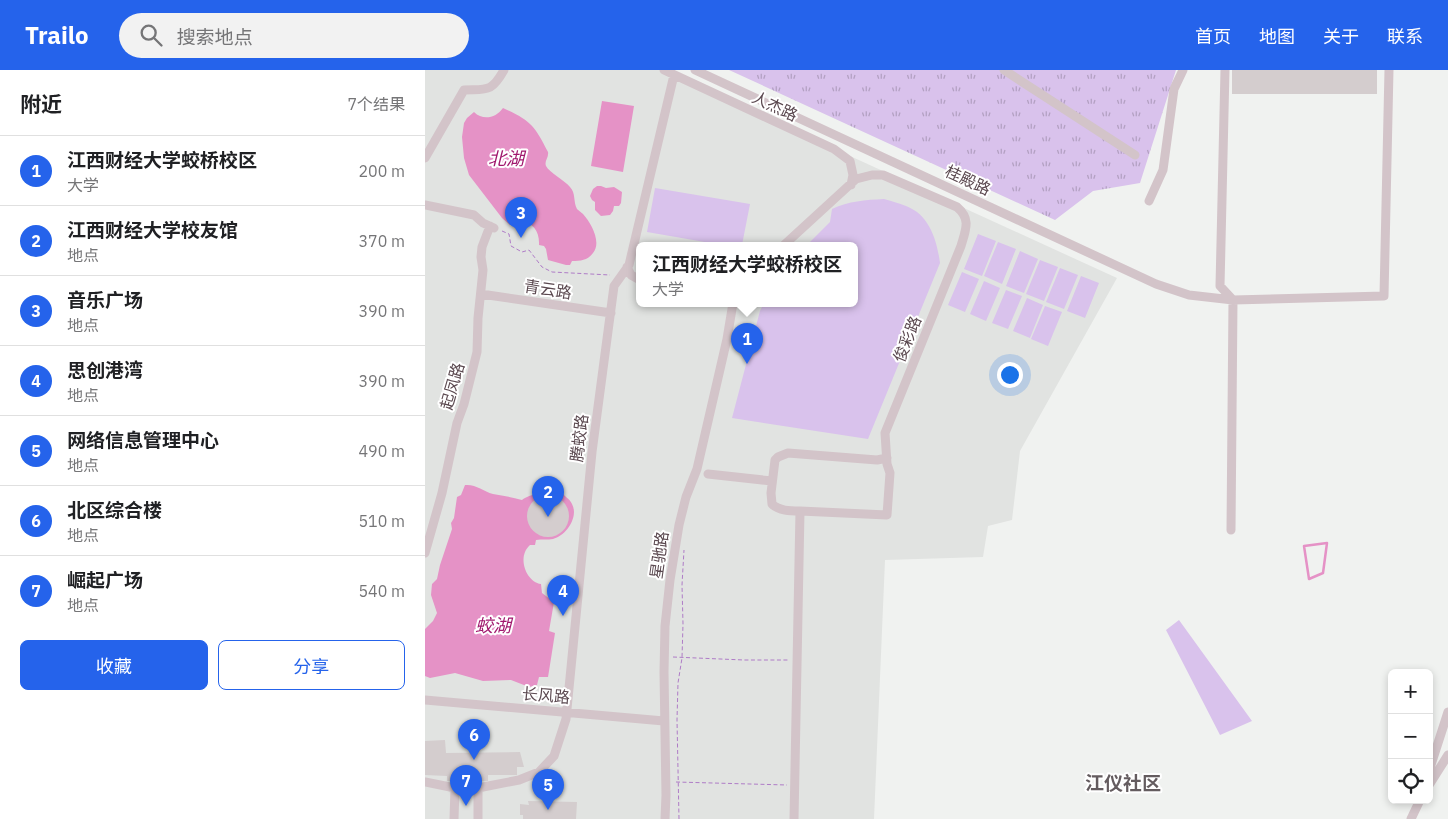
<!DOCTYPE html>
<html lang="zh">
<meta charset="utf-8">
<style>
:root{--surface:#fff;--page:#f2f2f2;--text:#202124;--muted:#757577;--line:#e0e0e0;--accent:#2563eb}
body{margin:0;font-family:"IBM Plex Sans","Noto Sans SC",sans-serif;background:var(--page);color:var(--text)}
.controls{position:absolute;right:15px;bottom:15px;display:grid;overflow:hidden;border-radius:8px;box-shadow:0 2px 8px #0003}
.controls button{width:45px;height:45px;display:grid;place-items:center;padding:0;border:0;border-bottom:1px solid var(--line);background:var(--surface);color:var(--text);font:25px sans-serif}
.you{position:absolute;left:584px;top:304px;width:18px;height:18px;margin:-12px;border:4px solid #fff;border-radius:50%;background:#1a73e8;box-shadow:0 0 0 8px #1a73e833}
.badge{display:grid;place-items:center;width:32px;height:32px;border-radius:50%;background:var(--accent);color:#fff;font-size:16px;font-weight:700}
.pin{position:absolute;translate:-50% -41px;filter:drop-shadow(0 1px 2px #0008)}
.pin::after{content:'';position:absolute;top:26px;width:18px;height:15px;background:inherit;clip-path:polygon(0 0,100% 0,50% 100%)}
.popup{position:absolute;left:211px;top:172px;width:222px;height:65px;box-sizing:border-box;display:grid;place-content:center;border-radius:8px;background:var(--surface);filter:drop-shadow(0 1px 4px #0005);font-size:16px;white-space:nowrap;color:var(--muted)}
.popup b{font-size:19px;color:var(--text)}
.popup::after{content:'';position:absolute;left:50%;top:100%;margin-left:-10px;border:10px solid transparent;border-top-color:var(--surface)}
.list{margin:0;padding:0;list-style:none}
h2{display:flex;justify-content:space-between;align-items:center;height:65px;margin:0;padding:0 20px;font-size:21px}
h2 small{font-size:16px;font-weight:400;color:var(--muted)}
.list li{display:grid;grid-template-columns:32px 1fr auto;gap:15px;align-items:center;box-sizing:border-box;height:70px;padding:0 20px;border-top:1px solid var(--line)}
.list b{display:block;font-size:19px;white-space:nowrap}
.list p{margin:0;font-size:16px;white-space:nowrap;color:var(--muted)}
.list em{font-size:16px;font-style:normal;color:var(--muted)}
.actions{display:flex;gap:10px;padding:15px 20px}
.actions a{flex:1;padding:11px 0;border:1px solid var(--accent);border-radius:8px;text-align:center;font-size:18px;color:var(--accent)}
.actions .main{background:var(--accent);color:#fff}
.icon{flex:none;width:28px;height:28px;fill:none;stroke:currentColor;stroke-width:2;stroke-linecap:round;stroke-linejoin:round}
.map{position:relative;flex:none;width:1023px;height:749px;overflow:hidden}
header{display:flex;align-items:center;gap:30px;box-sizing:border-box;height:70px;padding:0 25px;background:var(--accent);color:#fff}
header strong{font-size:24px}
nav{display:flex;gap:28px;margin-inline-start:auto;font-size:18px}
.search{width:350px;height:45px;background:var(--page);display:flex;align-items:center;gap:12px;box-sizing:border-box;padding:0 18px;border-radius:28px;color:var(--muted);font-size:19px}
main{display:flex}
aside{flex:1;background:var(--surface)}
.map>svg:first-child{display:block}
</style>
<header>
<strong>Trailo</strong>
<div class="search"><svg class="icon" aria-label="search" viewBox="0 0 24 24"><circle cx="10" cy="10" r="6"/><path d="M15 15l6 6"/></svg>搜索地点</div>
<nav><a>首页</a><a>地图</a><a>关于</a><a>联系</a></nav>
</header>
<main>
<aside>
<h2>附近<small>7个结果</small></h2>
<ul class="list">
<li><span class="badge">1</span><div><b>江西财经大学蛟桥校区</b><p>大学</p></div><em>200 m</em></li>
<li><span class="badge">2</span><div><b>江西财经大学校友馆</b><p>地点</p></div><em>370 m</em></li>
<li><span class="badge">3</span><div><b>音乐广场</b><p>地点</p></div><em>390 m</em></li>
<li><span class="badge">4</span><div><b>思创港湾</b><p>地点</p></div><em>390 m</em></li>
<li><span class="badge">5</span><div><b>网络信息管理中心</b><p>地点</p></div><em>490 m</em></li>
<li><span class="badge">6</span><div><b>北区综合楼</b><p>地点</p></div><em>510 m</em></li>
<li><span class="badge">7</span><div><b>崛起广场</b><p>地点</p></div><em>540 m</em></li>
</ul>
<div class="actions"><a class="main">收藏</a><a>分享</a></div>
</aside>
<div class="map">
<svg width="1023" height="749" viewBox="0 0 1023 749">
<defs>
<pattern id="grass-tufts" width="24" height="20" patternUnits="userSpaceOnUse" patternTransform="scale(1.25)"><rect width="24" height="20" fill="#d9c2ec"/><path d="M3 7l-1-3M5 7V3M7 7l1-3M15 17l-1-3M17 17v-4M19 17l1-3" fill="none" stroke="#b3a0c2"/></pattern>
</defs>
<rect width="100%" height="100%" fill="#f0f2f0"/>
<path fill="#e1e3e1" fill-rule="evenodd" d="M 0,0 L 237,0 L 692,208 L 595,381 L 587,450 L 563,456 L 558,487 L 460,490 L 449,749 L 0,749 ZM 215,175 L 430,175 L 430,233 L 215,233 Z"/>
<path fill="url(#grass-tufts)" d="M 304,0 L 751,0 L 715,113 L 668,121 L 630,150 Z"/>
<path fill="#d9c2ec" d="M 230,118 L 325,134 L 317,175 L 297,175 L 222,162 Z
M 459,129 C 466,131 474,133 481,136 C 505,145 512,171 515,193 L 443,369 L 307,348 L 335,241 L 339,233 L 430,233 L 430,175 L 377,175 L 385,172 L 405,152 L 407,139 C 424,131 440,130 459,129 Z
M 553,164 L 571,171 L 557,206 L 539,199 Z
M 573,172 L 591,179 L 577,214 L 559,206 Z
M 595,181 L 613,189 L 599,223 L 581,216 Z
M 615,190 L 633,197 L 619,231 L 601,224 Z
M 635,198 L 653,205 L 639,239 L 621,232 Z
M 537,202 L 554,209 L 540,242 L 523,235 Z
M 656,206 L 674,213 L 660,248 L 642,241 Z
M 559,211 L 575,218 L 561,251 L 545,244 Z
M 581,220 L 597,226 L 583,259 L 567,253 Z
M 602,228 L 618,235 L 605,268 L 588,261 Z
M 620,236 L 637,242 L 623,276 L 606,269 Z
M 754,550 L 827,651 L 795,665 L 741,560 Z"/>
<path fill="#e592c6" d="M 177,31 L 209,36 L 198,102 L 166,96 Z
M 78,38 C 106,51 109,55 123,82 C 124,88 119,91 121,96 C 124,102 140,111 145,117 C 151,123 148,132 152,139 C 153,140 157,143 158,144 C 166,153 177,172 168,183 C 163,190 156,191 147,191 L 145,195 L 141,195 L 123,190 L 121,179 L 119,176 L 114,175 C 115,157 103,147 85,155 L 77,148 L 44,105 L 39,88 L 37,67 L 39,53 L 42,48 L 49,42 C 58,51 71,48 78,38 Z
M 172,116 L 176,116 L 181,118 L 189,117 L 197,122 L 196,133 L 194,136 L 189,136 L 188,141 L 185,145 L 176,146 L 170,140 L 170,132 L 167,130 L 165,126 L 168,119 Z
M 40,415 C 51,414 58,421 68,424 C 78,426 87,427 97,430 C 105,423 125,422 136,422 C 139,426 145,429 147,434 C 154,447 141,466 128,469 C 123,470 117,469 111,470 L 110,475 L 105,475 C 103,477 101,479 100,482 C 95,494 103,512 116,514 L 117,523 L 129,532 L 124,561 L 130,563 L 124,601 L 123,607 L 114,607 L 112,615 L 104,617 L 86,610 L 58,611 L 30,603 L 5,608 L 0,606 L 0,559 L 8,551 L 12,543 L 6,525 L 7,514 L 12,509 L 15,495 L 27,459 L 26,453 L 29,448 L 32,427 L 36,425 Z"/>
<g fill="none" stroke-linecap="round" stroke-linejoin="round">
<path stroke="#e592c6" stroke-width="2.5" d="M 902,473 L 898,503 L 884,509 L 879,476 Z"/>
</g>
<path fill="#d4cdce" d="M 807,0 L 952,0 L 952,24 L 807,24 Z
M102 446a21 21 0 1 1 42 0a21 21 0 1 1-42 0Z
M 20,670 L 21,683 L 95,682 L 99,697 L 92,697 L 92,705 L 63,705 L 63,711 L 22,711 L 22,706 L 0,705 L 0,671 Z
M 103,731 L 152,732 L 151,749 L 98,749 L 98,745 L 95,745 L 95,734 L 104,735 Z"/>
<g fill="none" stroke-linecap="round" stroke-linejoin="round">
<path stroke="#af7cc7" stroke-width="1" stroke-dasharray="4 2.5" stroke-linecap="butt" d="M 77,161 L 84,164 L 86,176 L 97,182 L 104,180 L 117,197 L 127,202 L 185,205
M 248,587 L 319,590 L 364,590
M 251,712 L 362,715
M 254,749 L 252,650 L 253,613 L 257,588 L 258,554 L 257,515 L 259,480"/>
<path stroke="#d3c4c9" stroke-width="9" d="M 239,0 L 409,79 L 425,91 L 428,105 L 426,115
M 270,0 L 731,214 L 764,225 L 808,230 L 959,226 L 964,0
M 579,0 L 710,85
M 800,0 L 795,216 L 808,230 L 806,460
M 0,88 L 39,20 C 62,19 66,23 79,0
M 724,131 L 738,100 L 749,19 L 758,0
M 0,135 L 49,145 L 58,153 L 69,158
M 359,175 L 431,109 L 447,105 L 458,105 L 532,137 C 546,149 541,159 536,176 L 460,363 L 462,394 L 465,403 L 462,445 L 375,441
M 202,197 L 206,205 L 215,210
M 56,224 L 186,243
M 283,404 L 347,411
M 0,483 L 17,423 L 32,353 L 39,334 L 52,282 L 53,248 L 58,200 L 56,187 L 57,177 L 65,156
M 0,630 L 239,651
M 1004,701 L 1023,642
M 0,712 L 30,718 L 53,718 L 94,710 L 114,702 L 129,686 L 141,649 L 167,382 L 189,216 L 204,195 L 249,5
M 1004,715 L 1023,685
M 29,749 L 30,718
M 53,749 L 53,718
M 240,749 L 241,725 L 239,602 L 240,556 L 245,510 L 254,455 L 261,427 L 272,399 L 302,269 L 308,233
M 369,749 L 375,441 C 365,441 354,441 347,434 L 346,423 L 350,390 L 353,387 L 363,383 L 452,390 L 462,388
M 986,749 L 995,730"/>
</g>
<g text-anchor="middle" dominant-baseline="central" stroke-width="4" stroke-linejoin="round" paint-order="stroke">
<g font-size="16" fill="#5b4950" stroke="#fff">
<text transform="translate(350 36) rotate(25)">人杰路</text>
<text transform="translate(543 110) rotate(25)">桂殿路</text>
<text transform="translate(123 219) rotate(9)">青云路</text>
<text transform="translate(482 269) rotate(-68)">俊彩路</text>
<text transform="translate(27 316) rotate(-74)">起凤路</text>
<text transform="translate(154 368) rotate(-83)">腾蛟路</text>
<text transform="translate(234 485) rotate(-82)">星驰路</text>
<text transform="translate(121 625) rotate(5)">长风路</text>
</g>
<g font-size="18" font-style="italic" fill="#a0176d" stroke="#fff">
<text x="81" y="88">北湖</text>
<text x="68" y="555">蛟湖</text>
</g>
<g font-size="19" font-weight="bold" fill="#645c5f" stroke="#fff">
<text x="698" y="713">江仪社区</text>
</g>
</g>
</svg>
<div class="controls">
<button>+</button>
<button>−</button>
<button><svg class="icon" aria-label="locate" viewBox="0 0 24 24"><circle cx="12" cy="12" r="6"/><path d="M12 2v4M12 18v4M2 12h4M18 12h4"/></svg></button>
</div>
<div class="you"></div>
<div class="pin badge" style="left:322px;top:294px">1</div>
<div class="popup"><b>江西财经大学蛟桥校区</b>大学</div>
<div class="pin badge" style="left:123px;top:447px">2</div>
<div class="pin badge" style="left:96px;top:168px">3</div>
<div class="pin badge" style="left:138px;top:546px">4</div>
<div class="pin badge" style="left:123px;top:740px">5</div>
<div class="pin badge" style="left:49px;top:690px">6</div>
<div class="pin badge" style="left:41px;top:736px">7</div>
</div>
</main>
